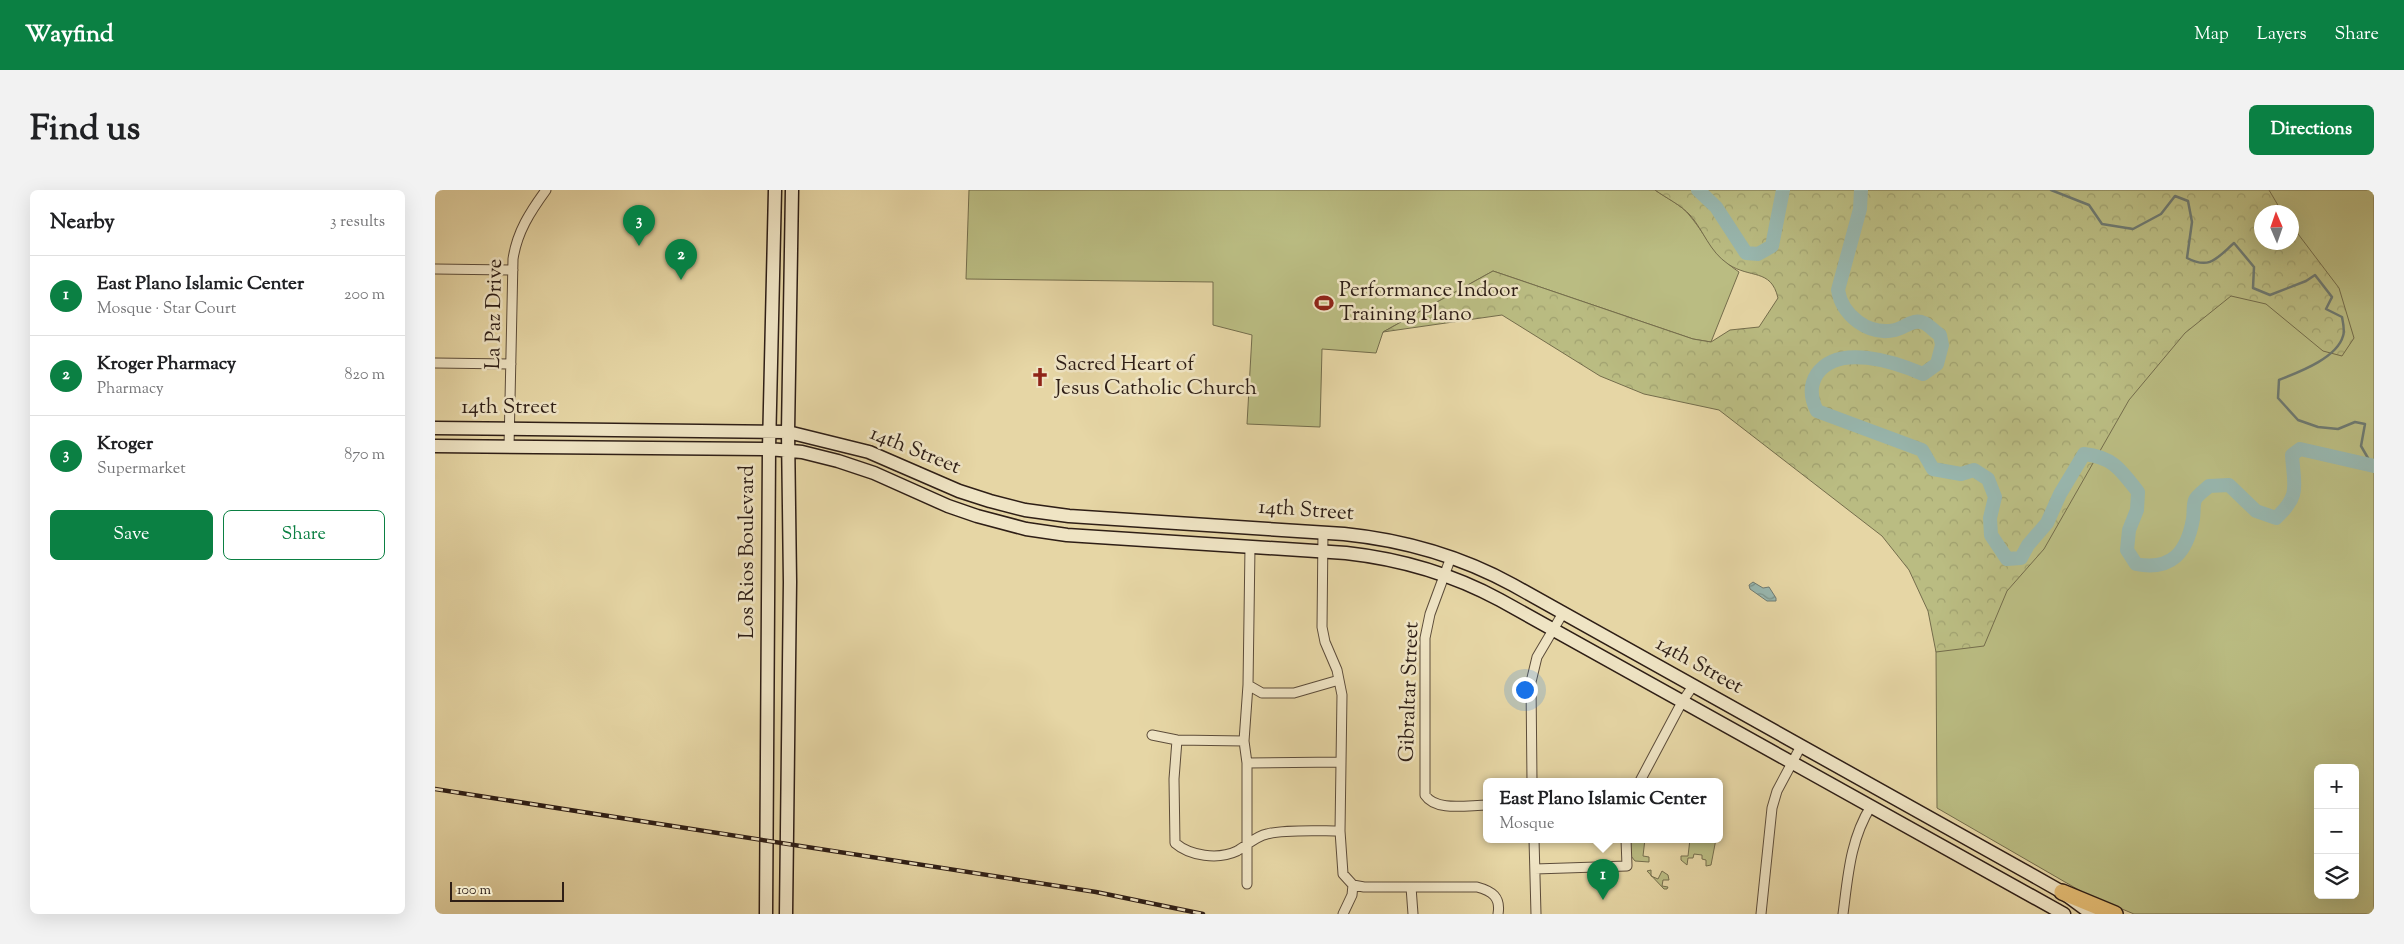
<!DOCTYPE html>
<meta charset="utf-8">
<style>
:root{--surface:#fff;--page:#f2f2f2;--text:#202124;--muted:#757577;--line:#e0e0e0;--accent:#0b8043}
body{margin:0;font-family:"Sorts Mill Goudy",serif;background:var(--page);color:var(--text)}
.controls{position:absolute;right:15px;bottom:15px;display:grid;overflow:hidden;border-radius:8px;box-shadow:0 5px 20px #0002}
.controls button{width:45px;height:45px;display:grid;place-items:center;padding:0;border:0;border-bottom:1px solid var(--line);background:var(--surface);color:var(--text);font:25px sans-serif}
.compass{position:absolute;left:1819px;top:15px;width:45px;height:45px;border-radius:50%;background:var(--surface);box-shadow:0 5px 20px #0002;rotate:358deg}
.scale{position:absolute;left:15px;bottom:12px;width:114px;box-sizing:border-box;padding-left:5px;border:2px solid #2e1e16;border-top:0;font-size:14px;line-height:18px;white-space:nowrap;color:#2e1e16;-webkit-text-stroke:4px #efe4c4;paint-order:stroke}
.you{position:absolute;left:1089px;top:499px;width:18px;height:18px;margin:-12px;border:4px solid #fff;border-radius:50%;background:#1a73e8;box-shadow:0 0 0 8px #1a73e833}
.badge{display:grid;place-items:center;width:32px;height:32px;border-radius:50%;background:var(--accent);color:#fff;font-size:16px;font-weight:700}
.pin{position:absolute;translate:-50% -41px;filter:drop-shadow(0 1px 2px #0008)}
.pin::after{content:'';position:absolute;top:26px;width:18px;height:15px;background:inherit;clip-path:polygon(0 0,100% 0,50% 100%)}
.popup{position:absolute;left:1048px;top:588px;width:240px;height:65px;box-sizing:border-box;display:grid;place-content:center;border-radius:8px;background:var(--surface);filter:drop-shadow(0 1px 4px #0005);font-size:16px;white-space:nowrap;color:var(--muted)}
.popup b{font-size:19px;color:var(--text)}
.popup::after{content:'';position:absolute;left:50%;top:100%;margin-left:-10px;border:10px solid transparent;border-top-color:var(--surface)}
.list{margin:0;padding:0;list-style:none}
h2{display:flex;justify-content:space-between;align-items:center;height:65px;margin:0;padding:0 20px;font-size:21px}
h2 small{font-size:16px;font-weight:400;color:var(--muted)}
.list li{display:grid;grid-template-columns:32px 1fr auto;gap:15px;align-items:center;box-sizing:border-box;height:80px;padding:0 20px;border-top:1px solid var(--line)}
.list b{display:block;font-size:19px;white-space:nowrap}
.list p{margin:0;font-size:16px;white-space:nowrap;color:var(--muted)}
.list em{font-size:16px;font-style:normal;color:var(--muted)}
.actions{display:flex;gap:10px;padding:15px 20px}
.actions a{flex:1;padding:11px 0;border:1px solid var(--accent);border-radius:8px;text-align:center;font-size:18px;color:var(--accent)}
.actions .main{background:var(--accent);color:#fff}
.icon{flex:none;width:28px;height:28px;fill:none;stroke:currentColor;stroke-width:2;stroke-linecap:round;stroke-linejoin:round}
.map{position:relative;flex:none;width:1939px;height:724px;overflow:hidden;border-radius:8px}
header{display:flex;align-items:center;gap:30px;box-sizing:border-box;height:70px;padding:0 25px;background:var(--accent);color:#fff}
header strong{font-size:24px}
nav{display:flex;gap:28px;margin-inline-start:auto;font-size:18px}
.intro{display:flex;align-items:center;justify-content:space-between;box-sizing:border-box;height:120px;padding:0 30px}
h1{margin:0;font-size:35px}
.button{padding:12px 22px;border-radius:8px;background:var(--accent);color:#fff;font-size:18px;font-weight:700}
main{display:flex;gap:30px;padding:0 30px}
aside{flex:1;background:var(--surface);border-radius:8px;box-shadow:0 5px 20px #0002}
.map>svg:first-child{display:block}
</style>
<header>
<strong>Wayfind</strong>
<nav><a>Map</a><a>Layers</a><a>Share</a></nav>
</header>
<div class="intro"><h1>Find us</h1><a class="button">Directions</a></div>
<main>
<aside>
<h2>Nearby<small>3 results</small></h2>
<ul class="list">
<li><span class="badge">1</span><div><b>East Plano Islamic Center</b><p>Mosque · Star Court</p></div><em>200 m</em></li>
<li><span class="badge">2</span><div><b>Kroger Pharmacy</b><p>Pharmacy</p></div><em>820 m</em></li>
<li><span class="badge">3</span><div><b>Kroger</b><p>Supermarket</p></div><em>870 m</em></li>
</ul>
<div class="actions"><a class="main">Save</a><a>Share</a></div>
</aside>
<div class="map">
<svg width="1939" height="724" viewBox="0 0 1939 724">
<defs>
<pattern id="forest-crowns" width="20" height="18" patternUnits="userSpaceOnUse" patternTransform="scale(1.25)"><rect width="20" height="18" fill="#babc82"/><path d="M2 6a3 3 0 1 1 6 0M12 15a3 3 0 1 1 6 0" fill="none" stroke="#a0a170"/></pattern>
<pattern id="water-waves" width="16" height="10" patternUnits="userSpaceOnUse" patternTransform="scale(1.25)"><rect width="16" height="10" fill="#98b7af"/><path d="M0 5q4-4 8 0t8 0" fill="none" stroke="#7c948d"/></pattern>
</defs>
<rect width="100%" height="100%" fill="#e6d6a5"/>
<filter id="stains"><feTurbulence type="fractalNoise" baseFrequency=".004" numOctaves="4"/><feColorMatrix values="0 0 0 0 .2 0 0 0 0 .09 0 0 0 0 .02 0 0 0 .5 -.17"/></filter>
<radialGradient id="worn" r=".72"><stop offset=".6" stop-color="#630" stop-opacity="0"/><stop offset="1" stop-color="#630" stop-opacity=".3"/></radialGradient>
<path fill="#babc82" stroke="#746d4c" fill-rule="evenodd" d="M 534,0 L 1220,0 C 1231,8 1247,15 1255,26 C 1274,49 1276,63 1304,82 L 1276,152 L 1258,149 L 1058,81 L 948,142 L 941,163 L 887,159 L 885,237 L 812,234 L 817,145 L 778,135 L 778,92 L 531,89 Z
M 1818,0 L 1939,0 L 1939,724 L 1699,724 L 1649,703 L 1502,618 L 1501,462 L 1602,268 L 1856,52 L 1856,22 L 1832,22 ZM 1883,578 L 1920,578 L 1920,705 L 1883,705 Z
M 1195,649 L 1210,649 L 1208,666 L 1214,667 L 1214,672 L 1200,671 L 1196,666 Z
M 1255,649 L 1281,649 L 1276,675 L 1271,676 L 1271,670 L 1267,669 L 1267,665 L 1259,664 L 1258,668 L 1253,668 L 1252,675 L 1246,670 L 1246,666 L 1253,666 Z
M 1216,680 L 1216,686 L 1223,689 L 1227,681 L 1233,685 L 1234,690 L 1228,690 L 1227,696 L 1233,697 L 1232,699 L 1229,699 L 1212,681 Z"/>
<path fill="url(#forest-crowns)" stroke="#746d4c" d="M 1220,0 L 1834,0 L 1847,22 L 1826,22 L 1826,52 L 1856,52 L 1857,36 L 1904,98 L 1919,148 L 1907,166 L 1888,161 L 1831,114 L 1796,106 L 1750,143 L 1694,210 L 1609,359 L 1572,401 L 1549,456 L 1501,462 L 1493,421 L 1474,380 L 1447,346 L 1284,220 L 1209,204 L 1165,186 L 1067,125 L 948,142 L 1058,81 L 1258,149 L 1276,152 L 1295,140 L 1324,137 L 1343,108 C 1336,78 1315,89 1293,74 C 1274,61 1269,41 1255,25 C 1246,15 1231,8 1220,0 Z"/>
<path fill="url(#water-waves)" stroke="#6e7a72" d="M 1318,392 L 1328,398 L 1334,397 L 1341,408 L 1341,411 L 1332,411 L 1315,399 L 1314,395 Z"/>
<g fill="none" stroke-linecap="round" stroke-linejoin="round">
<path stroke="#6e7a72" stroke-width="2.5" d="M 1616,0 L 1654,15 L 1667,34 L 1698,39 L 1726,24 L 1740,6 L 1753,11 L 1757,32 L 1752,68 C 1775,80 1782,68 1799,53 L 1819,77 L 1818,98 L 1835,105 L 1871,91 L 1880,85 L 1897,107 L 1891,119 L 1907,127 C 1908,132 1910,141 1908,146 C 1902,168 1864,182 1844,190 L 1843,208 L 1863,230 L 1883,237 L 1903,239 L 1920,232 L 1930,234 L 1926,256 L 1937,275"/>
<path stroke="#98b7af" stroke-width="14" d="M 1263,0 L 1281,17 L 1311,63 L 1323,64 L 1337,56 L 1348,0
M 1426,0 L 1425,19 L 1403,100 C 1407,125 1433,146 1460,140 C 1470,138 1478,128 1489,133 C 1494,135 1500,142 1505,145 L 1507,155 L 1502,174 L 1488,184 C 1460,172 1403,153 1382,184 C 1374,196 1376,209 1382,221 L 1487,260 L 1498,279 L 1526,284 L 1539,280 L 1553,289 L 1560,307 L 1555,328 L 1556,345 L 1572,369 L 1586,368 L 1593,355 L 1612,333 L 1625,304 L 1649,264 C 1678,267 1686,280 1703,302 L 1702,320 L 1694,340 L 1692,360 L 1701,374 C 1737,381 1752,362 1758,329 C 1759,323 1758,315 1760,310 C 1762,305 1770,300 1774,296 L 1794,295 L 1821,321 L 1841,328 C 1866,305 1859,296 1857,265 L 1865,259 L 1939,276"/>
<g stroke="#5c4c3a" stroke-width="11">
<path id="street" d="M 0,79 L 78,80
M 0,173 L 76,174
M 74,257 L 78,69 C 82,42 95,22 111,0
M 888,342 L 887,437 L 890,452 L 902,480 L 907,505 L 905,641 L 908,684 L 918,695 L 929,697 L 1042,697 C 1057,701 1066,707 1063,724
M 1016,367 L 995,424 L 990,448 L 990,605 C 1001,622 1033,615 1052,615
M 813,495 L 827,503 L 859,503 L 904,490
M 717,545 L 742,550 L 809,551
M 742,550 L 739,589 L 740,653 C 755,666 783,670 802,661 C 811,656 821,646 832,644 C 850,639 885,641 905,641
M 812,573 L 906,572
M 1097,591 L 1096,492 L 1102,467 L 1128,423
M 1205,591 L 1247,512 L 1258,496
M 1099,649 L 1101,724
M 1100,679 L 1192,676 L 1191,649
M 812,694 L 812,573 L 809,551 L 813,495 L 815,357
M 976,697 L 978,724
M 908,724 L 917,705 L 918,695
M 1326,724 L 1337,618 L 1342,601 L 1366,556
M 1408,724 C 1413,686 1415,650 1436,616"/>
</g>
<g stroke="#2e1e16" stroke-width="15">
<path id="secondary" d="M 0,238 L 353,242 L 434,262 L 524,301 L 555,311 L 590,320 L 634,326 L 909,344 C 968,350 1025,366 1078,395 L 1597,685 L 1627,702 L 1657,724
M 0,256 L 334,259 L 367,262 L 403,271 L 439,283 L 513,316 L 542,326 L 591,339 L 632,345 L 911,363 C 965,369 1017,384 1065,410 L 1629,724
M 331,724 L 334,259 L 340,0
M 351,724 L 355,392 L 353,242 L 357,0"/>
</g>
<g stroke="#2e1e16" stroke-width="18">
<path id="primary" d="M 1627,702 L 1680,724"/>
</g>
<use href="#street" stroke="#efe4c4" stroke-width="9"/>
<use href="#secondary" stroke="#efe4c4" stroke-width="12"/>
<use href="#primary" stroke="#e3bb72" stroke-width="15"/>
<g stroke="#2e1e16" stroke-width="4.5">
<path id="rail" d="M 0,599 L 661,702 L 768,724"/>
</g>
<use href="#rail" stroke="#efe4c4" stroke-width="2.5" stroke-dasharray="8" stroke-linecap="butt"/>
</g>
<defs>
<g id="stadium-bare" transform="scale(1.5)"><path d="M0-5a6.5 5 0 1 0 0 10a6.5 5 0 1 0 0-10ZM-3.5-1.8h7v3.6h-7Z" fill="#8f2418" stroke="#efe4c4" stroke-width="2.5" paint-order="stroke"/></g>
<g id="church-bare" transform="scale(1.5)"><path d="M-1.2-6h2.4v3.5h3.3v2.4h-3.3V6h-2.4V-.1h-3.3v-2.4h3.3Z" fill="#8f2418" stroke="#efe4c4" stroke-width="2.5" paint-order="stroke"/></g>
</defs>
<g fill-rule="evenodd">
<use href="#stadium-bare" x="889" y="113"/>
<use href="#church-bare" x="605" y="187"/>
</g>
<g text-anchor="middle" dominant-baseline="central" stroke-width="5" stroke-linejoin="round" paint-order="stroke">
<g font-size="21" fill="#2e1e16" stroke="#efe4c4" text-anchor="start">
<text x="904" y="101">Performance Indoor<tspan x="904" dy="24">Training Plano</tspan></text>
<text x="620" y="175">Sacred Heart of<tspan x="620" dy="24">Jesus Catholic Church</tspan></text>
</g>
<g font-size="21" fill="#2e1e16" stroke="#efe4c4">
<text transform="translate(60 124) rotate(-89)">La Paz Drive</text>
<text x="74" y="218">14th Street</text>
<text transform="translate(480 261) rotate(22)">14th Street</text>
<text transform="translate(871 321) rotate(4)">14th Street</text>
<text transform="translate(313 362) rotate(-90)">Los Rios Boulevard</text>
<text transform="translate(1264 476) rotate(29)">14th Street</text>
<text transform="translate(975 502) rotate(-88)">Gibraltar Street</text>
</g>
</g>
<rect width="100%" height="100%" filter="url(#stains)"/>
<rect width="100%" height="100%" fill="url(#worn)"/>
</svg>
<div class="controls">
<button>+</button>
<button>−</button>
<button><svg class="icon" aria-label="layers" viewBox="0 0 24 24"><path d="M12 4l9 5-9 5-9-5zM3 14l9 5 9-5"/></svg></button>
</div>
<svg class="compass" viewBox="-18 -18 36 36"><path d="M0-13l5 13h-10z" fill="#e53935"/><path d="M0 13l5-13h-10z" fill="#757577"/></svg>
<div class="scale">100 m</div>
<div class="you"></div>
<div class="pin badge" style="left:1168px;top:710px">1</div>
<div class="popup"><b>East Plano Islamic Center</b>Mosque</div>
<div class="pin badge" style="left:246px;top:90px">2</div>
<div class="pin badge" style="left:204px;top:56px">3</div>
</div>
</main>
